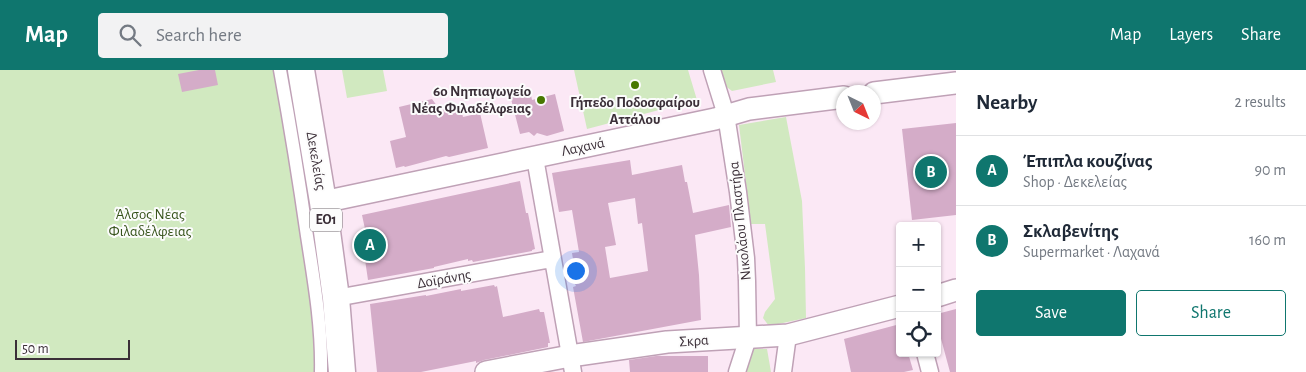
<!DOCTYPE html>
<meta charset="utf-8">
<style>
:root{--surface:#fff;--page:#f2f2f3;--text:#1f2937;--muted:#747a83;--line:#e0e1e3;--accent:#0f766e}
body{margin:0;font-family:"Alegreya Sans",sans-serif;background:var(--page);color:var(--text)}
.controls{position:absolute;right:15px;bottom:15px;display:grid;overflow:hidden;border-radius:5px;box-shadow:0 1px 4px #0004}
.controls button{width:45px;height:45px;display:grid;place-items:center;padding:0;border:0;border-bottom:1px solid var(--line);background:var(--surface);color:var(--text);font:25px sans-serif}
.compass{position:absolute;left:836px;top:15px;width:45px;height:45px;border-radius:50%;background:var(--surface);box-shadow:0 1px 4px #0004;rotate:137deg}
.scale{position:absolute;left:15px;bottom:12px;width:115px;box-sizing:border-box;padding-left:5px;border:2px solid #3b2f38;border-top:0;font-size:14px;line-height:18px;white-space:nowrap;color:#3b2f38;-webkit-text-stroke:4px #fcfcfc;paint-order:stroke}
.you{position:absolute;left:575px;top:200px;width:18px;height:18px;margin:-12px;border:4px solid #fff;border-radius:50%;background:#1a73e8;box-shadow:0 0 0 8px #1a73e833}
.badge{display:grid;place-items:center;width:32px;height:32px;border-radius:50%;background:var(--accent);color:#fff;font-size:16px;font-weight:700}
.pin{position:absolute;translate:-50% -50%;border:2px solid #fff;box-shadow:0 1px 5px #0006}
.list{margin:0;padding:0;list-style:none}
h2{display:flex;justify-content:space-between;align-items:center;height:65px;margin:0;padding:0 20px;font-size:21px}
h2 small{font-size:16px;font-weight:400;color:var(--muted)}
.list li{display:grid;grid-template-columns:32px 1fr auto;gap:15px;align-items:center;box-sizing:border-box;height:70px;padding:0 20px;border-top:1px solid var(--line)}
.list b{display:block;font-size:19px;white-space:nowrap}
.list p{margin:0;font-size:16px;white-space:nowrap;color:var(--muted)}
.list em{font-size:16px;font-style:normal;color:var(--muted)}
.actions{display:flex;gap:10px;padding:15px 20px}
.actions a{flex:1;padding:11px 0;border:1px solid var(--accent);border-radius:5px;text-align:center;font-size:18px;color:var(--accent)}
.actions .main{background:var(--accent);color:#fff}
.icon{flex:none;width:28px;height:28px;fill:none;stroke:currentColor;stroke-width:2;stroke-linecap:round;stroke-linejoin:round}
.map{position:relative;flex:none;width:956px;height:302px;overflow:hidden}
header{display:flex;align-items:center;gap:30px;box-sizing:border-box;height:70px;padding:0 25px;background:var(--accent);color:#fff}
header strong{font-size:24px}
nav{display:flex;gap:28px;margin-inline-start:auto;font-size:18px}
.search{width:350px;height:45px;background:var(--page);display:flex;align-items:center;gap:12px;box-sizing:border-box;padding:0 18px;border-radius:5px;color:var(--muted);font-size:19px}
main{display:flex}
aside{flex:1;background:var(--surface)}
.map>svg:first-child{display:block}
</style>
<header>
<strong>Map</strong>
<div class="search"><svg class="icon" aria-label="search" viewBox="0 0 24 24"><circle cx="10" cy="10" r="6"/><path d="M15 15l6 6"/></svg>Search here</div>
<nav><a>Map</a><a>Layers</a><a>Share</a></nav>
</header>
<main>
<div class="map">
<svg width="956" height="302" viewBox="0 0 956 302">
<rect width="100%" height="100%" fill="#fbe8f5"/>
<path fill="#d1e9c0" d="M 0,0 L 277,0 L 315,253 L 315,302 L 0,302 Z
M 342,0 L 383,0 L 387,21 L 347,28 Z
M 574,0 L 688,0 L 697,30 L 587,59 Z
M 720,0 L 773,0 L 776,12 L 732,21 L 724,15 Z
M 786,47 L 802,131 L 805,198 L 806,248 L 769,256 L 763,248 L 765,242 L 775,229 L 765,154 L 751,154 L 739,55 Z
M 754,279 L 767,279 L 771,302 L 745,302 Z"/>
<path fill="#d4acc8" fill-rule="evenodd" d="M 199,0 L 215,0 L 218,15 L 182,22 L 178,4 Z
M 530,20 L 532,30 L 555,24 L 564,61 L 547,66 L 537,63 L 534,66 L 529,62 L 520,64 L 510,25 Z
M 432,29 L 440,40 L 460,35 L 463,47 L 480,43 L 488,78 L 449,87 L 446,86 L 405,97 L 404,96 L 396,98 L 390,71 L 406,67 L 399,37 Z
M 956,53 L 956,145 L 912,150 L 902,59 Z
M 630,90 L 632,105 L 682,95 L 685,112 L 687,112 L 693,143 L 729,135 L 731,157 L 695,165 L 699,205 L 701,250 L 583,272 L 573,217 L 576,216 L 575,214 L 577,214 L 572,183 L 579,182 L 572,140 L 559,142 L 552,103 ZM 635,128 L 638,154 L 642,153 L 648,201 L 610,208 L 605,177 L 616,175 L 608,133 Z
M 520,111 L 526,143 L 528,143 L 535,179 L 532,180 L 532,181 L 473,192 L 472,190 L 468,191 L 468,189 L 434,197 L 434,198 L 368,210 L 363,176 L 368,173 L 362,145 Z
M 494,215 L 495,217 L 497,216 L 503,247 L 539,239 L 540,242 L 544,242 L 550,273 L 548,273 L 548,277 L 484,290 L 476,293 L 476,291 L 421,302 L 377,302 L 370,234 L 426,225 L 426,226 L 461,219 L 461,221 Z
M 956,239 L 956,302 L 950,302 L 937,254 L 937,244 Z
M 900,254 L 900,283 L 908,283 L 913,300 L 904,302 L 851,302 L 844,269 Z
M 656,286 L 708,286 L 708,302 L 630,302 L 629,290 Z"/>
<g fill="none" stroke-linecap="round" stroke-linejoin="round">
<g stroke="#bfa1b6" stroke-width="15">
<path id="pedestrian" d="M 280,0 C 290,55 299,110 307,166 C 314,211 322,256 321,302"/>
</g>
<g stroke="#bfa1b6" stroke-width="19">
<path id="minor" d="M 712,0 L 726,45 L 738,122 L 746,188 L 747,211 L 748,268 L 737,302
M 535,88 L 573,302
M 336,228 L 552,189
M 925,283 L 930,302
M 783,302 L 788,265"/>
</g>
<g stroke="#bfa1b6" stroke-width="24">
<path id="tertiary" d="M 874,23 L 956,13
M 323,132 L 715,49 L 749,39 L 844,27
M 937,226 L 956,220
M 486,302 L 570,286 L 667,272 L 788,265 L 900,236"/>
</g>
<g stroke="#bfa1b6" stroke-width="29">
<path id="primary" d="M 301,0 L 323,132 L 336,228 L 342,302"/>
</g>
<use href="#pedestrian" stroke="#fff" stroke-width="12"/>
<use href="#minor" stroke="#fff" stroke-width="16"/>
<use href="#tertiary" stroke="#fff" stroke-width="21"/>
<use href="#primary" stroke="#fff" stroke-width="26"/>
</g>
<g fill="#477800" stroke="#fcfcfc" stroke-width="2">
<circle cx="635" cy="15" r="5"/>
<circle cx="541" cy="30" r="5"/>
</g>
<g text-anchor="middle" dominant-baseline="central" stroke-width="4" stroke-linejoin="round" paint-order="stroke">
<rect fill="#fcfcfc" stroke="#756c73" stroke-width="1" x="310" y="138.5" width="32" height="23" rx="4"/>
<g font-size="14" font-weight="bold" fill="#3b2f38">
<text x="326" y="150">ΕΟ1</text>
</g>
<g font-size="15" font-weight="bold" fill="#3b2f38" stroke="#fcfcfc" text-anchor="end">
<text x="531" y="21">6ο Νηπιαγωγείο<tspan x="531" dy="17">Νέας Φιλαδέλφειας</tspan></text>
<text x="635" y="32" text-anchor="middle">Γήπεδο Ποδοσφαίρου<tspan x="635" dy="17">Αττάλου</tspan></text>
</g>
<g font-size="15" fill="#3b2f38" stroke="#fcfcfc">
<text transform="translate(583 77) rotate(-12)">Λαχανά</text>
<text transform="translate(316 91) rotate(80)">Δεκελείας</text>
<text transform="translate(740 151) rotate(-96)">Νικολάου Πλαστήρα</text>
<text transform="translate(444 209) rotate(-10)">Δοϊράνης</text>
<text transform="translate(694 271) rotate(-4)">Σκρα</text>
</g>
<g font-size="15" fill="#355219" stroke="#fcfcfc">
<text x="150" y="144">Άλσος Νέας<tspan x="150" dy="17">Φιλαδέλφειας</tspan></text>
</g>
</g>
</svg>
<div class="controls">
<button>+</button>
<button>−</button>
<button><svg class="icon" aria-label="locate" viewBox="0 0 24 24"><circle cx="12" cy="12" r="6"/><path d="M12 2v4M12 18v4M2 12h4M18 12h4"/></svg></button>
</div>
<svg class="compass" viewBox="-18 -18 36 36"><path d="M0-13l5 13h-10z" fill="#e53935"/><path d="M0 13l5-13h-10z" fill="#747a83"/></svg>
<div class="scale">50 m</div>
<div class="you"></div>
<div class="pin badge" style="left:370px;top:175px">A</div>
<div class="pin badge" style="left:931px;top:102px">B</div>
</div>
<aside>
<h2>Nearby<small>2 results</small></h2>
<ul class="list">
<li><span class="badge">A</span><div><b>Έπιπλα κουζίνας</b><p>Shop · Δεκελείας</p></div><em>90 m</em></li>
<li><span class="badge">B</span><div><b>Σκλαβενίτης</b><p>Supermarket · Λαχανά</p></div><em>160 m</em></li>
</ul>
<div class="actions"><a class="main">Save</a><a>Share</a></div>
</aside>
</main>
